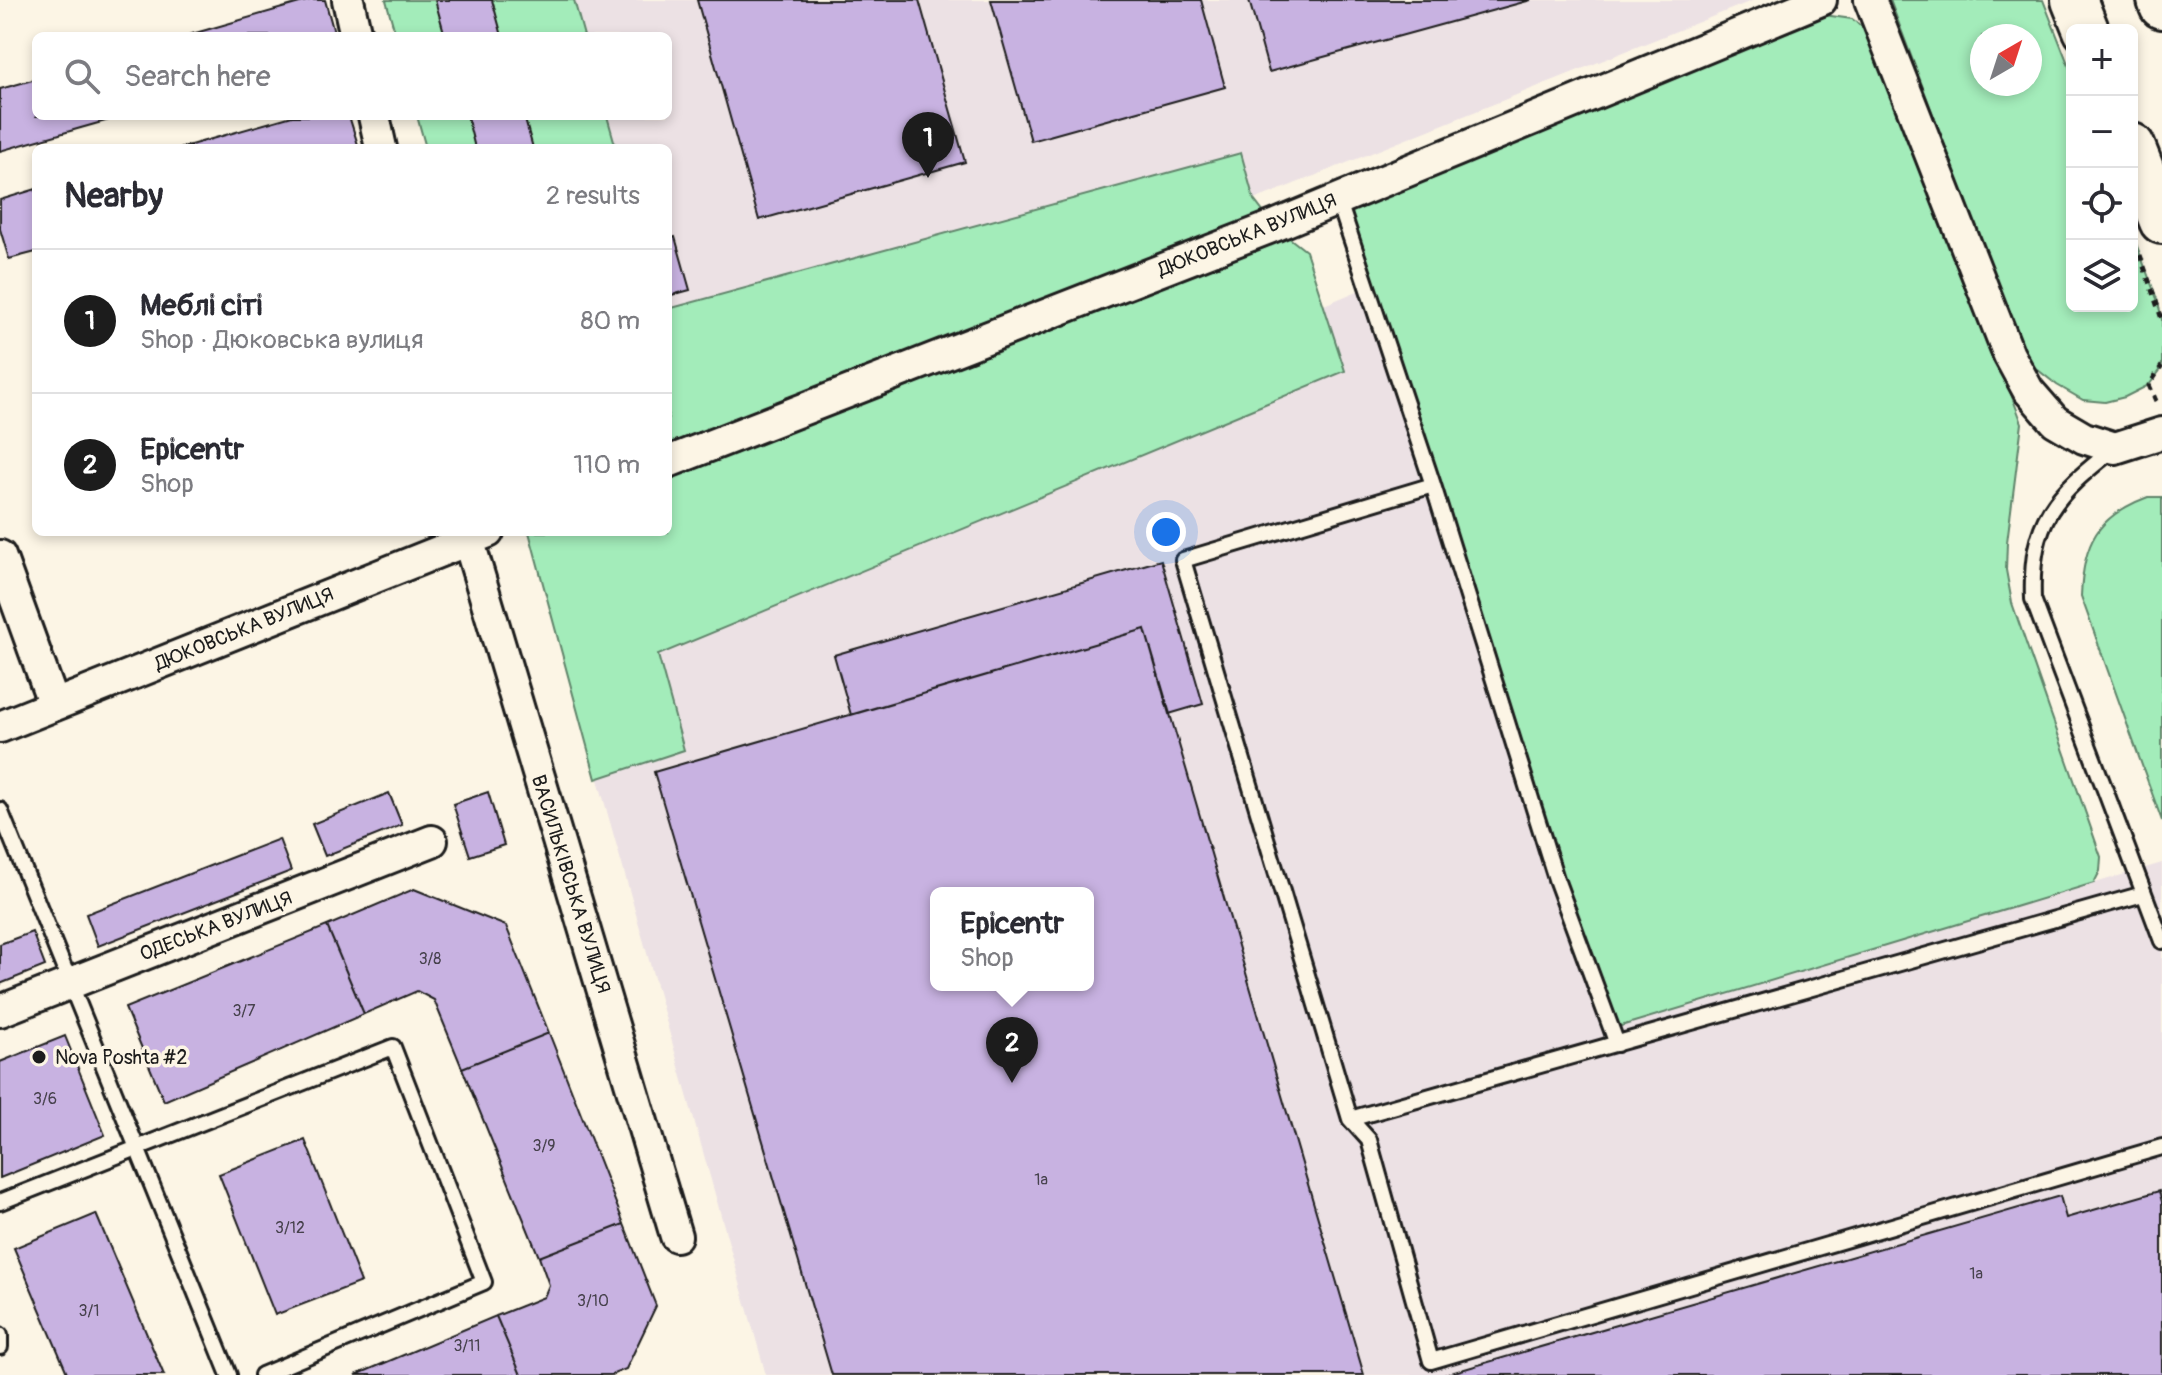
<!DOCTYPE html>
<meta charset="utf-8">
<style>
:root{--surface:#fff;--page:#f2f2f3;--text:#2b2b33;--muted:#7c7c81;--line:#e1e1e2;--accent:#1c1c1c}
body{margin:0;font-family:Pangolin,sans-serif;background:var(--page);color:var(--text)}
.controls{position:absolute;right:24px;top:24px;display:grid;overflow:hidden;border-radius:12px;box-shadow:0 4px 12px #0003}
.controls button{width:72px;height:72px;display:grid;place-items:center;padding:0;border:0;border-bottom:2px solid var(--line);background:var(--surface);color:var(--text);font:40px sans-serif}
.compass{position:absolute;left:1970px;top:24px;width:72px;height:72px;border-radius:50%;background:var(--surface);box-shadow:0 4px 12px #0003;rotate:39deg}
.you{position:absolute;left:1166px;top:532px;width:28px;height:28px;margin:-20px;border:6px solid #fff;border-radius:50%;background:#1a73e8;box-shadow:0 0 0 12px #1a73e833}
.badge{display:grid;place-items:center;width:52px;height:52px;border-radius:50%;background:var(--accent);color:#fff;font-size:26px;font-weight:700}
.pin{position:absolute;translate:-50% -66px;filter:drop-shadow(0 2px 4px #0008)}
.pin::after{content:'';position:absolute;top:42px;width:28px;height:24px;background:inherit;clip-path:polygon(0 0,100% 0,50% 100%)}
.popup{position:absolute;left:930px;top:887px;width:164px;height:104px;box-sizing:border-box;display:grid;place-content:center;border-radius:12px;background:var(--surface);filter:drop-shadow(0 2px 6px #0005);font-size:26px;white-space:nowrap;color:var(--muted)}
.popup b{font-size:30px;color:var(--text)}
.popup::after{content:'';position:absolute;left:50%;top:100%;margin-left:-16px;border:16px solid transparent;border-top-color:var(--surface)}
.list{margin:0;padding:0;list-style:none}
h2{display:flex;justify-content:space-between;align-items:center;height:104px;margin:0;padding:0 32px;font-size:34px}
h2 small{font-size:26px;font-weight:400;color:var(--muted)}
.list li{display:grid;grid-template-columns:52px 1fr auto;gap:24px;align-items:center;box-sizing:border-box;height:144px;padding:0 32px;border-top:2px solid var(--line)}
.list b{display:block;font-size:30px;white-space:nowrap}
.list p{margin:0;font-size:26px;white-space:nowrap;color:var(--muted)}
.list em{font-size:26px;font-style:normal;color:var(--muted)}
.icon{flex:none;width:44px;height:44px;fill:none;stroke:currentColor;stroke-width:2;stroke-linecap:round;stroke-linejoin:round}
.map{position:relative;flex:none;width:2162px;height:1375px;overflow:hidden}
.search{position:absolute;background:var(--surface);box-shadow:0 4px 12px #0003;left:32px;top:32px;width:640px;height:88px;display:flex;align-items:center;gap:20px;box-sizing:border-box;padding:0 28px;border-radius:12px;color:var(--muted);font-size:30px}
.panel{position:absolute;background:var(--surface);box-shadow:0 4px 12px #0003;left:32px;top:144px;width:640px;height:392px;border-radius:12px}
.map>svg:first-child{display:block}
</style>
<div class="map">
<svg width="2162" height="1375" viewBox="0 0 2162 1375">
<rect width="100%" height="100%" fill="#fcf5e5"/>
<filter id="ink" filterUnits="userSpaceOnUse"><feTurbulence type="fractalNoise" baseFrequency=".0125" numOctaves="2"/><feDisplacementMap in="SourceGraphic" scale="16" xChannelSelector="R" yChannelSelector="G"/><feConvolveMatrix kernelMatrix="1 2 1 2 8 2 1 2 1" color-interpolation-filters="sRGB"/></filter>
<g filter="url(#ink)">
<path fill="#ece1e4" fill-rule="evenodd" d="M 386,0 L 1754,0 L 1254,200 L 1241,153 L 668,309 L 668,148 L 426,148 L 417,116 L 668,116 L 668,36 L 396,36 Z
M 1367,287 L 1611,1028 L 2162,863 L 2162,1375 L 766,1375 L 555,627 ZM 936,893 L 1088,893 L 1088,985 L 936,985 Z"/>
<path fill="#a3ecba" stroke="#60846b" stroke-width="2" fill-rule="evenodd" d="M 386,0 L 574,0 L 584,36 L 396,36 Z
M 1890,0 L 2043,0 L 2072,74 L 2072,306 L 2132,306 L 2132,233 L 2157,299 L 2162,319 L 2162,368 L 2149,385 L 2125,397 L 2105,402 L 2083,400 L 2057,385 L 2033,366 L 2017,337 ZM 1982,36 L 2030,36 L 2030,84 L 1982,84 Z
M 1824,15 L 1852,19 L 1874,36 L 2022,423 L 2007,542 L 2006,570 L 2012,603 L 2101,857 L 2100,871 L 2094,883 L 1611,1029 L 1342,211 Z
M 417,116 L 607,116 L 616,148 L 426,148 Z
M 1241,153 L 1254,200 L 1274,226 L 1306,251 L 1345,371 L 658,655 L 684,750 L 596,779 L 529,532 L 668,532 L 668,309 Z
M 2148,497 L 2162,497 L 2162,821 L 2081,596 C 2083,543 2097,516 2148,497 Z"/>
<path fill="#c8b2e1" stroke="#1c1c1c" stroke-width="2" fill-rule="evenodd" d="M 310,0 L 325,0 L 335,36 L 185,36 Z
M 435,0 L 492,0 L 502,36 L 445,36 Z
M 697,0 L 919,0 L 965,162 L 759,220 Z
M 991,0 L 1201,0 L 1225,87 L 1031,141 Z
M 1249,0 L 1531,0 L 1269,72 Z
M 36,79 L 36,116 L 123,116 L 0,151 L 0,89 Z
M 292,116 L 349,116 L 359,148 L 180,148 Z
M 467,116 L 524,116 L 533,148 L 475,148 Z
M 36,189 L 36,252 L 9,259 L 0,229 L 0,200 Z
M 675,237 L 690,290 L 668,296 L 668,239 Z
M 1161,560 L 1203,704 L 1169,714 L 1145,629 L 851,715 L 834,655 Z
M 1145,629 L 1364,1375 L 832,1375 L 654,772 ZM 936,893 L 1088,893 L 1088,985 L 936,985 Z
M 488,792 L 504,845 L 470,856 L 453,804 Z
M 389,793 L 402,825 L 325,856 L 312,824 Z
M 279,839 L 291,871 L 98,946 L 86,914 Z
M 414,889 L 506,926 L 549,1033 L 462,1068 L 434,1000 L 417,991 L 364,1014 L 327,926 Z
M 327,926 L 364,1014 L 164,1101 L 125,1008 Z
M 32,932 L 45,966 L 0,984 L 0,944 Z
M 549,1033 L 624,1224 L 539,1257 L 462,1068 Z
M 65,1036 L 105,1135 L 0,1178 L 0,1062 Z
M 305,1140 L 361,1282 L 275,1315 L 219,1174 Z
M 2159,1191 L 2162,1202 L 2162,1375 L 1444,1375 L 2060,1196 L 2066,1218 Z
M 96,1214 L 164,1375 L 68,1375 L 14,1248 Z
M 624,1224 L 656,1306 L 626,1369 L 611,1375 L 521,1375 L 496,1316 L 544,1297 L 549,1285 L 539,1257 Z
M 496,1316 L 521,1375 L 356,1375 Z"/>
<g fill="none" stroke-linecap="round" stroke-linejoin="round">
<g stroke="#1c1c1c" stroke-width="20">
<path id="lane" d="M 1338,199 L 1433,485
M 2115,448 C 2055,495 2030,519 2033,599 L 2162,941
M 0,810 L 229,1375
M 1617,1044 L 1556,879 L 1433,485 L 1183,560 L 1350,1119 L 1369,1140 L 1431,1361 L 2162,1147
M 1350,1119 L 2143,894
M 0,1202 L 393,1047 L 484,1282 L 262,1375
M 0,1335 L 0,1347"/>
</g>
<g stroke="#1c1c1c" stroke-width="36">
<path id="street" d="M 348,0 L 356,36
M 1870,0 L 2009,355 L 2028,390 L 2055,421 L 2084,438 L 2115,448 L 2162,433
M 374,116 L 381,148
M 668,462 L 1274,226 L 1821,0
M 466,532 L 676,1236
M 0,556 L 54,705
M 0,727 L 488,532
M 0,1011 L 432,841"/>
</g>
<g stroke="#1c1c1c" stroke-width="50">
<path id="highway" d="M 2074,0 L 2086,30
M 2160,0 L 2162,6
M 2132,146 L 2162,221"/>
</g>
<path stroke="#1c1c1c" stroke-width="5" stroke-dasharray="6 6" stroke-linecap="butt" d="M 2140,255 L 2162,319
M 2156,401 L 2149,385 L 2162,366"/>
<use href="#lane" stroke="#fcf5e5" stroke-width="14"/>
<use href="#street" stroke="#fcf5e5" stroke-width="30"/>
<use href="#highway" stroke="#fcf5e5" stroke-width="44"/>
</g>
</g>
<circle fill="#1c1c1c" stroke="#fcf5e5" stroke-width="3" cx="39" cy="1057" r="8"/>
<g text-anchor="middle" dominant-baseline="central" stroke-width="7" stroke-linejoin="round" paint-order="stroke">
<g font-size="16" fill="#47424d">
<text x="430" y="959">3/8</text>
<text x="244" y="1011">3/7</text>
<text x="45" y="1099">3/6</text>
<text x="544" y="1146">3/9</text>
<text x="1041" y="1180">1а</text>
<text x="290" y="1228">3/12</text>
<text x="1976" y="1274">1а</text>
<text x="593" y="1301">3/10</text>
<text x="89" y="1311">3/1</text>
<text x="467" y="1346">3/11</text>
</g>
<g font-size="20" fill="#1c1c1c" stroke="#fcf5e5">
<text transform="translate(1247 235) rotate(-22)">ДЮКОВСЬКА ВУЛИЦЯ</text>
<text transform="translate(244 629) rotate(-22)">ДЮКОВСЬКА ВУЛИЦЯ</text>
<text transform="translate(571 884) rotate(73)">ВАСИЛЬКІВСЬКА ВУЛИЦЯ</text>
<text transform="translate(216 926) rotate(-21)">ОДЕСЬКА ВУЛИЦЯ</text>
</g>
<g font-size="20" fill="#1c1c1c" stroke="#fcf5e5" text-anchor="start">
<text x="55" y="1057">Nova Poshta #2</text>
</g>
</g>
</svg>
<div class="controls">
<button>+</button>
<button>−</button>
<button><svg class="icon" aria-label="locate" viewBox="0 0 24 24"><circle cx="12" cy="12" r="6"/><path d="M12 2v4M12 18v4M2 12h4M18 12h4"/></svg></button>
<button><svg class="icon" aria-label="layers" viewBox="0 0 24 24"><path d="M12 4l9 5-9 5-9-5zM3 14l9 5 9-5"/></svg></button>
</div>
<svg class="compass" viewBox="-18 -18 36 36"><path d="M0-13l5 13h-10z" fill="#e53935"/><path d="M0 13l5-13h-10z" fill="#7c7c81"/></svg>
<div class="you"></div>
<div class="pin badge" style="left:928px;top:178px">1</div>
<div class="pin badge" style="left:1012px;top:1083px">2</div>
<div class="popup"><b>Epicentr</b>Shop</div>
<div class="search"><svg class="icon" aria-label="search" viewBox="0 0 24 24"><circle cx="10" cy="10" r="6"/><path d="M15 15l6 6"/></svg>Search here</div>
<section class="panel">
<h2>Nearby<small>2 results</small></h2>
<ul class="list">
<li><span class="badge">1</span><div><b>Меблі сіті</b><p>Shop · Дюковська вулиця</p></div><em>80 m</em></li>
<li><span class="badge">2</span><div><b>Epicentr</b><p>Shop</p></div><em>110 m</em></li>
</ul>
</section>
</div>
